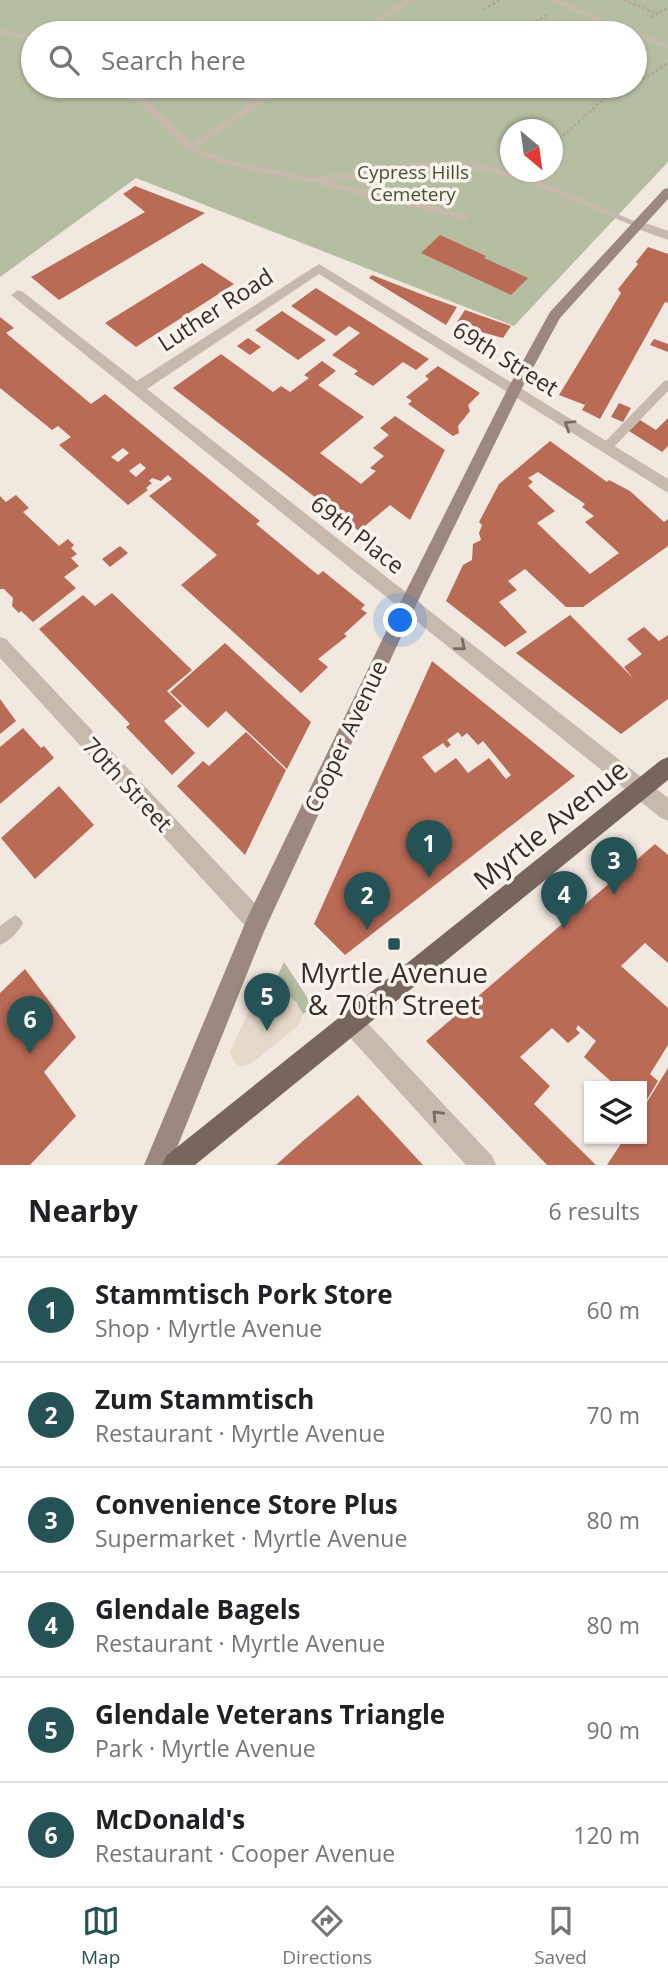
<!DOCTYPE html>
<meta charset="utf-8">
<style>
:root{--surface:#fff;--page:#f2f2f2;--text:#202124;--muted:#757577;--line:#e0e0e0;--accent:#255254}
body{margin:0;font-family:"Open Sans",sans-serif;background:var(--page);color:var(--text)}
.controls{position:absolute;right:21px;bottom:21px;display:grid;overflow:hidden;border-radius:0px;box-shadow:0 2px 5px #0004}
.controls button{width:63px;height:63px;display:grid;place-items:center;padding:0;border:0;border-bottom:2px solid var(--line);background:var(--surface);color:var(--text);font:35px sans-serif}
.compass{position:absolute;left:500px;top:119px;width:63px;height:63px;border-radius:50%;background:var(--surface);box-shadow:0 2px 5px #0004;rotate:151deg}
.you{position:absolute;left:401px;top:621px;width:24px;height:24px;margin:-18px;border:5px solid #fff;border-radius:50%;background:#1a73e8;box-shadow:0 0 0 10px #1a73e833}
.badge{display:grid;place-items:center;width:46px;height:46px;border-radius:50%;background:var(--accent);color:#fff;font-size:23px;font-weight:700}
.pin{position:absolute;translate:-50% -58px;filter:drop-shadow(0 2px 4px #0008)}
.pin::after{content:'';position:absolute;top:37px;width:24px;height:21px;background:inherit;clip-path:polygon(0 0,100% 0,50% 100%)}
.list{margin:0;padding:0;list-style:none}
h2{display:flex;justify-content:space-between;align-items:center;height:91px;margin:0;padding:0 28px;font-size:30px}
h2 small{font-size:23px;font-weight:400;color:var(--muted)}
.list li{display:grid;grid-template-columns:46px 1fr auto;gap:21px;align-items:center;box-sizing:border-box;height:105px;padding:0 28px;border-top:2px solid var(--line)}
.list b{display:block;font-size:26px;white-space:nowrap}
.list p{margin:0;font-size:23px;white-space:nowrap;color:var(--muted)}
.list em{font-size:23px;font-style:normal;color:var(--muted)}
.icon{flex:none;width:38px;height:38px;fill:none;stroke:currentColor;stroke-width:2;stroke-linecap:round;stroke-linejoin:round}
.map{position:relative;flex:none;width:668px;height:1165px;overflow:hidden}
.search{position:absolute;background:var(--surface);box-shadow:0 2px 5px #0004;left:21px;right:21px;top:21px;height:77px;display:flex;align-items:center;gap:18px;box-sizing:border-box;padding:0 24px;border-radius:38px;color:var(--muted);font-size:26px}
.sheet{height:721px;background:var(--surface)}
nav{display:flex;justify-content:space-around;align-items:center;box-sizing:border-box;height:98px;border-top:2px solid var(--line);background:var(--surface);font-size:19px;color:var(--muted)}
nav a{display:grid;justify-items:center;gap:4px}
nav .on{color:var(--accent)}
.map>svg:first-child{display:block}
</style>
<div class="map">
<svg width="668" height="1165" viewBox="0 0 668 1165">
<rect width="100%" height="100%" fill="#f1e8e0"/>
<path fill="#b5bea1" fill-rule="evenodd" d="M 0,0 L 668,0 L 668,162 L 514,326 L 136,178 L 0,277 ZM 33,33 L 635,33 L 635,86 L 33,86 ZM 510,130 L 552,130 L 552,172 L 510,172 Z
M 284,962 L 313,1006 L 247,1061 L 239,1057 Z"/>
<path fill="#e7d9c9" d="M 272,981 L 296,1002 L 303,1014 L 300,1021 L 298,1026 L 252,1063 L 241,1067 L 234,1062 L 230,1052 L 262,983 Z"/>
<path fill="#b96b56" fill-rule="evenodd" d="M 135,186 L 205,213 L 59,300 L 31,277 L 145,212 L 123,194 Z
M 440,235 L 486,256 L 484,258 L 528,278 L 511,295 L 421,253 Z
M 648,247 L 668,254 L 668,303 L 665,302 L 600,419 L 582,410 L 585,405 L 559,395 L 621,293 L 618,289 L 638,264 L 636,262 Z
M 202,263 L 234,284 L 136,347 L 105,323 Z
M 372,275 L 426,296 L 457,307 L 446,325 L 369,278 Z
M 316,288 L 416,351 L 429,359 L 416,370 L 403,362 L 373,386 L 354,374 L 358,371 L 332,355 L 360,333 L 349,326 L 336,336 L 291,306 Z
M 465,310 L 511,326 L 503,338 L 474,330 L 457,322 Z
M 282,311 L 326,340 L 298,360 L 255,330 Z
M 0,317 L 14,328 L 6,333 L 91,404 L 105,394 L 260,521 L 256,524 L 318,575 L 323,571 L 365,605 L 361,609 L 367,613 L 344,634 L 347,636 L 318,659 L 328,667 L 301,693 L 181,585 L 217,555 L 149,496 L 172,479 L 168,475 L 161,481 L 152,478 L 149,481 L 152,483 L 146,488 L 148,490 L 128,505 L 59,445 L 71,437 L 58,426 L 52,430 L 0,388 ZM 123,448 L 129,453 L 118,462 L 111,457 ZM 140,463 L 146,468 L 136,477 L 129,471 Z
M 248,338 L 261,347 L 250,355 L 237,346 Z
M 654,339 L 668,344 L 668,352 L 650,345 Z
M 221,354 L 273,392 L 281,386 L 290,392 L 309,378 L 304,375 L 322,361 L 336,371 L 318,385 L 364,417 L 320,453 L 361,484 L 376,471 L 370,468 L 384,456 L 373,448 L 389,435 L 380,428 L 395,416 L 445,450 L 410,520 L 390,505 L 359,531 L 173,388 Z
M 438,366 L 480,393 L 468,405 L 470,411 L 458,426 L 459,433 L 453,436 L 408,404 L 412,401 L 406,397 L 429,379 L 425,376 Z
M 619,403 L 631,408 L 623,422 L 611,417 Z
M 668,418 L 668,446 L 662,452 L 629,431 L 640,420 L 656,430 Z
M 550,441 L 607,482 L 609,480 L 630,491 L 664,522 L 668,519 L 668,546 L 583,607 L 566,607 L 525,569 L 508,581 L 517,590 L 499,602 L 527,632 L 505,647 L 446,601 L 463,565 L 472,560 L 473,544 L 481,540 L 479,533 L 482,525 L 479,522 L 499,484 ZM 538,472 L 585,504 L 582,507 L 594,516 L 585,522 L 619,553 L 590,574 L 537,523 L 555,511 L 528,486 L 533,482 L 528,478 Z
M 16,495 L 29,508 L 23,512 L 59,546 L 68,539 L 74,545 L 71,548 L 77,554 L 71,558 L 79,566 L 64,577 L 76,588 L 33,622 L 21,611 L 19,613 L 12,606 L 13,598 L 4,589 L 0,589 L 0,496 L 6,502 Z
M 120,546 L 128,553 L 110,567 L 102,559 Z
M 112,593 L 192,670 L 167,691 L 182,706 L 164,721 L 195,753 L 172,775 L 126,727 L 130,724 L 39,629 L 83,595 L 95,606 Z
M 570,615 L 634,679 L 624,667 L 642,654 L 627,639 L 644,627 L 659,641 L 668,635 L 668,699 L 621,734 L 516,653 Z
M 225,643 L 311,722 L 287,769 L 226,711 L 208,728 L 170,692 Z
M 432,661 L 575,776 L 345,955 L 314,924 ZM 458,732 L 462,737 L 467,733 L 478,745 L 483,741 L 511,775 L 506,779 L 489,758 L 468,773 L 456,758 L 435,773 L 422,757 L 443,743 L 447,748 L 451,745 L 447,740 Z
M 0,699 L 16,721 L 0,734 Z
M 23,728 L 41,748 L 44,746 L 54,758 L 0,804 L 0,747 Z
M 246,732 L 286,770 L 245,855 L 177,786 L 203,761 L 209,766 Z
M 59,786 L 94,825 L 35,879 L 1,838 Z
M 655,844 L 668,855 L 668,963 L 645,943 L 621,966 L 668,1008 L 668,1045 L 650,1074 L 658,1081 L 642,1108 L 642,1086 L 616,1086 L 584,1057 L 596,1041 L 578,1025 L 576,1029 L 580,1033 L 568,1043 L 552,1028 L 520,1057 L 550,1086 L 534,1104 L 596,1165 L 547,1165 L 426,1041 Z
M 25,969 L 76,1037 L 44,1072 L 76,1116 L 30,1165 L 0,1165 L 0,993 Z
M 668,1068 L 668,1165 L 607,1165 L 624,1139 L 642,1139 L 642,1110 Z
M 358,1095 L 423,1165 L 276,1165 L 304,1140 Z"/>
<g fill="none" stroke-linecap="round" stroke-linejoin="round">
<path stroke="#b3a397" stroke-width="2.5" stroke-dasharray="2.5 2.5" stroke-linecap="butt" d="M 624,0 L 658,14
M 484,9 L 500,0
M 651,17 L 668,8
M 527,26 L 549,14
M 643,79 L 668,63
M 552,146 L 617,87"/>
<path fill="#c8b9ad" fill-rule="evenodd" d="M 405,0 L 413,0 L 364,33 L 356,33 Z
M 550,0 L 559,0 L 633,33 L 638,33 L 668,44 L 668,48 L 635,37 L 635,33 L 624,33 Z
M 0,29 L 33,36 L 33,40 L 0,33 Z
M 116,86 C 139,85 174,128 191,144 L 277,86 L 286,86 L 196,148 L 229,160 L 309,177 L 366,173 L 408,163 L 441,161 L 477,165 L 522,174 L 641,224 L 637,227 L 634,226 C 572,201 508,166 439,167 C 412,167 390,175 364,179 C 352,180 339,180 327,181 L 469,215 L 469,219 L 466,220 L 320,185 L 320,182 L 309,183 L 224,164 L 187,150 L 141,105 Z
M 668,380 L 668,391 L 610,451 L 602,451 L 600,448 L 602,445 L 664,381 Z
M 15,915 L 20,918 L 23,923 C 19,932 9,941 0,945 L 0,926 Z"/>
<path fill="#c8b9ad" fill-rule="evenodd" d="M 637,220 L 668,231 L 668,240 L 632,227 L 632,221 Z
M 319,264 L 668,479 L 668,493 L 319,274 L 147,389 L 668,798 L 668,821 L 661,818 L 11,295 L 18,290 L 23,292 L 137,381 Z
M 0,637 L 6,639 L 265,914 L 268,922 L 265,930 L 257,933 L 249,930 L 0,658 Z
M 351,1010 L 359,1014 L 492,1156 L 496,1165 L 466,1165 L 343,1030 L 339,1022 L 343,1014 Z"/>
<path fill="#9b887f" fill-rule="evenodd" d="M 668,188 L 668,199 L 560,318 L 521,390 L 415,607 L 265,929 L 170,1165 L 144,1165 L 249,914 L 402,599 L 507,390 L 550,312 L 664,189 Z"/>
<path fill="#77665e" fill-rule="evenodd" d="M 668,757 L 668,780 L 195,1165 L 162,1165 L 166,1156 L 661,760 Z"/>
</g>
<defs><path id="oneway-chevron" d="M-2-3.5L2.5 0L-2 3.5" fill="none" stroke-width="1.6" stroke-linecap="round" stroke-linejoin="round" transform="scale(1.75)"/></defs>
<g stroke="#786d66">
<use href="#oneway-chevron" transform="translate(569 425) rotate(-148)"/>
<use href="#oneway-chevron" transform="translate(461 646) rotate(39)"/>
<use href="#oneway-chevron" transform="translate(437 1115) rotate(-133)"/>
</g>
<rect fill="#255254" stroke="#f8f3ec" stroke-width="2.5" x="387" y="937" width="14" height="14" rx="3.5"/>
<g text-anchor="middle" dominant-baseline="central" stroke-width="7" stroke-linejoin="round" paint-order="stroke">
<g font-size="19" fill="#475231" stroke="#f8f3ec">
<text x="413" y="172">Cypress Hills<tspan x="413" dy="22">Cemetery</tspan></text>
</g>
<g font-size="23" fill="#372e2b" stroke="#f8f3ec">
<text transform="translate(215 309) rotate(-33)">Luther Road</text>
<text transform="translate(506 358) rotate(32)">69th Street</text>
<text transform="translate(358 534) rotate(38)">69th Place</text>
<text transform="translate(345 736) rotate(-65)">Cooper Avenue</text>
<text transform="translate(128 784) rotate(47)">70th Street</text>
</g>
<g font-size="28" fill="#372e2b" stroke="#f8f3ec">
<text transform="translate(550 824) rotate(-39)">Myrtle Avenue</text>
</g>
<g font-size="28" fill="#372e2b" stroke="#f8f3ec">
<text x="394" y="972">Myrtle Avenue<tspan x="394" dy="32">&amp; 70th Street</tspan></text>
</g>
</g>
</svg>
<div class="controls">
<button><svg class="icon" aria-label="layers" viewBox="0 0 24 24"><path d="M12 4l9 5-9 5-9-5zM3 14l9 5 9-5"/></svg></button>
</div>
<svg class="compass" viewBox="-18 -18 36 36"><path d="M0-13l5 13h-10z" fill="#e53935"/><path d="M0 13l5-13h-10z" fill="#757577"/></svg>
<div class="you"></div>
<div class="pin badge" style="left:429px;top:878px">1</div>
<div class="pin badge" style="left:367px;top:930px">2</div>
<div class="pin badge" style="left:614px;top:895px">3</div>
<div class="pin badge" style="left:564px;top:929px">4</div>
<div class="pin badge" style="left:267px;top:1031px">5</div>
<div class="pin badge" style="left:30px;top:1054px">6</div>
<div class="search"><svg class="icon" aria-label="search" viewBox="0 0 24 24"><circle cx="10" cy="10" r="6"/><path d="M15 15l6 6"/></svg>Search here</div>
</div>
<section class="sheet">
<h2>Nearby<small>6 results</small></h2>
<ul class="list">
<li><span class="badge">1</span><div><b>Stammtisch Pork Store</b><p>Shop · Myrtle Avenue</p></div><em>60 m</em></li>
<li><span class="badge">2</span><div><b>Zum Stammtisch</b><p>Restaurant · Myrtle Avenue</p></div><em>70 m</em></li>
<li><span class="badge">3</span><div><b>Convenience Store Plus</b><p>Supermarket · Myrtle Avenue</p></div><em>80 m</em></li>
<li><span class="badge">4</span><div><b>Glendale Bagels</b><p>Restaurant · Myrtle Avenue</p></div><em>80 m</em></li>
<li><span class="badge">5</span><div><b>Glendale Veterans Triangle</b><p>Park · Myrtle Avenue</p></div><em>90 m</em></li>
<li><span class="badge">6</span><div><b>McDonald's</b><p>Restaurant · Cooper Avenue</p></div><em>120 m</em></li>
</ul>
</section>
<nav>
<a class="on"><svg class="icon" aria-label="map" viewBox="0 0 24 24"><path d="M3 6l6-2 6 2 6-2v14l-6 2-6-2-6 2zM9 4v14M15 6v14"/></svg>Map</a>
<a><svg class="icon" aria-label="directions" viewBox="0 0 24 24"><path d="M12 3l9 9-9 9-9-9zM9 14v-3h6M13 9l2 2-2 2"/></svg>Directions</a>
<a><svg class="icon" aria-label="saved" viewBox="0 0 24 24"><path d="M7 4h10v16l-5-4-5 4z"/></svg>Saved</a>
</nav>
